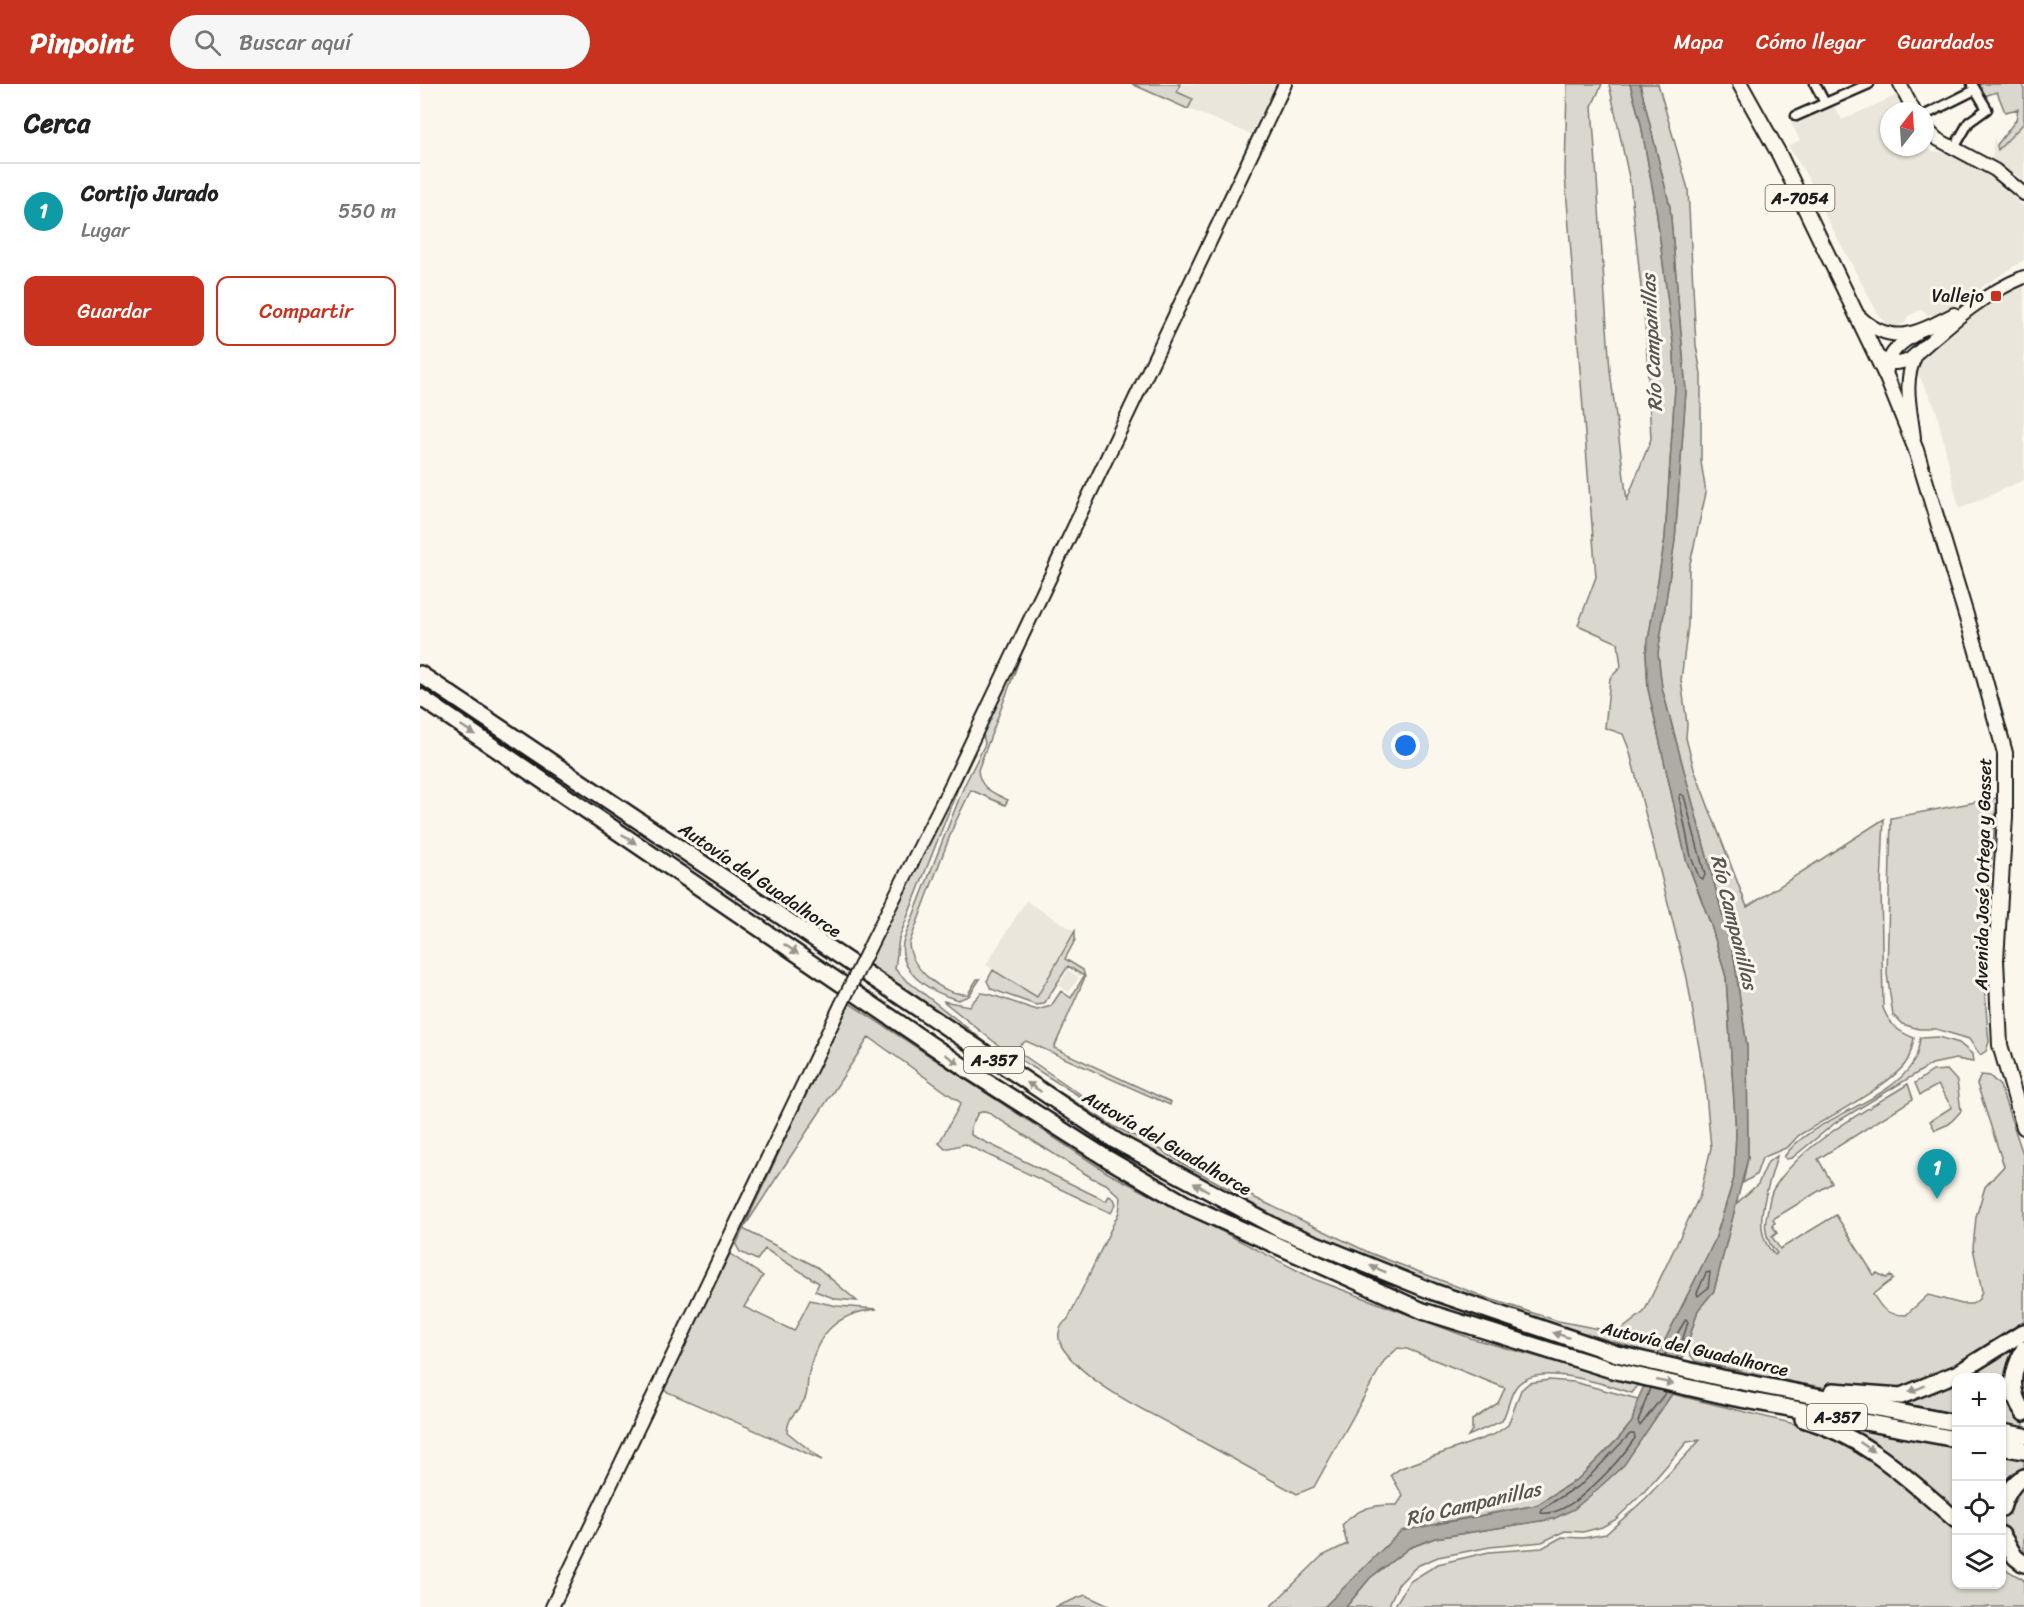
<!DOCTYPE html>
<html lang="es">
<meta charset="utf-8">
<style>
:root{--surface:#fff;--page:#f6f6f6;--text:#222;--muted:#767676;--line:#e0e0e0;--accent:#c8321e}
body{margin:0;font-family:Sriracha,sans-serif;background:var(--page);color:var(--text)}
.controls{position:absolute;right:18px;bottom:18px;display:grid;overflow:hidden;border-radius:12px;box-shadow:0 2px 4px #0004}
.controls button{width:54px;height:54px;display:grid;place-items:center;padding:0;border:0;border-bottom:2px solid var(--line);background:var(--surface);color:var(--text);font:30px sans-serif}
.compass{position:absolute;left:1460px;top:18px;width:54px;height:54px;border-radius:50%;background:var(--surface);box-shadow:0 2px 4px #0004;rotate:17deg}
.you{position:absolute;left:986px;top:662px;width:21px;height:21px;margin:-15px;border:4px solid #fff;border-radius:50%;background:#1a73e8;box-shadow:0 0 0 9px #1a73e833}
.badge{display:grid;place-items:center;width:39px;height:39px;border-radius:50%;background:var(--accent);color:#fff;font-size:20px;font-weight:700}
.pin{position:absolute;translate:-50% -50px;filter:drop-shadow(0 2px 3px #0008)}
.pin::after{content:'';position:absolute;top:32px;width:21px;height:18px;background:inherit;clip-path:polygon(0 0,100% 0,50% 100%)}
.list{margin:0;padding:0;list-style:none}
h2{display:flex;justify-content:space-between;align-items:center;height:78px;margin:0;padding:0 24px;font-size:26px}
h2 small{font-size:20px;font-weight:400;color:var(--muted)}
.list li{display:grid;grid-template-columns:39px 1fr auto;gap:18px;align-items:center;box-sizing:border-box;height:96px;padding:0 24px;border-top:2px solid var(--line)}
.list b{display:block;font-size:22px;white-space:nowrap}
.list p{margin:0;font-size:20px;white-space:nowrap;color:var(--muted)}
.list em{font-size:20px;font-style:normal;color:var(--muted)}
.actions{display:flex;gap:12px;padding:18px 24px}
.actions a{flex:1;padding:14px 0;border:2px solid var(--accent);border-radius:12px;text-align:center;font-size:21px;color:var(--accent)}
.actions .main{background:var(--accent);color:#fff}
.icon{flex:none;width:33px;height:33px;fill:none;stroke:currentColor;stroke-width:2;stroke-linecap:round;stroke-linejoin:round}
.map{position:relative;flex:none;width:1604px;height:1523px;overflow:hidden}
header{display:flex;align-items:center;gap:36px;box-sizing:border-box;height:84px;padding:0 30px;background:var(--accent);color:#fff}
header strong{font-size:28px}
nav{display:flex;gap:33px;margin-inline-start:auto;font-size:21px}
.search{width:420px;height:54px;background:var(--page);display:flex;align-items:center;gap:15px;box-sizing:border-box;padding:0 21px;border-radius:33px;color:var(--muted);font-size:22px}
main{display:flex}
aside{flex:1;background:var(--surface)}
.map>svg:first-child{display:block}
</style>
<header>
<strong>Pinpoint</strong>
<div class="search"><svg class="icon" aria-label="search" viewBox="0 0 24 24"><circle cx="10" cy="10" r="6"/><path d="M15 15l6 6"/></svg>Buscar aquí</div>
<nav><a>Mapa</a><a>Cómo llegar</a><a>Guardados</a></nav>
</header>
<main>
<aside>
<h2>Cerca<small></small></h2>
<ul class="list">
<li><span class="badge" style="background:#0f9aa8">1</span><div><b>Cortijo Jurado</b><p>Lugar</p></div><em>550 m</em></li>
</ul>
<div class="actions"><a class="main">Guardar</a><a>Compartir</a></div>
</aside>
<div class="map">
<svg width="1604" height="1523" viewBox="0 0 1604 1523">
<rect width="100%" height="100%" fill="#fbf7ec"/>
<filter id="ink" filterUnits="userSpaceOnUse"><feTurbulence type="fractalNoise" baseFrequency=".0167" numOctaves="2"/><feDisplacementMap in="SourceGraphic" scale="12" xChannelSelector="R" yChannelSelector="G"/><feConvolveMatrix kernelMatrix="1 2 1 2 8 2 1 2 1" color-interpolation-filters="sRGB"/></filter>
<g filter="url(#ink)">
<path fill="#eae6dc" d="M 760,0 L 858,0 L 833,51 L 768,25 L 773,15 L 756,8 Z
M 1477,11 L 1485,27 L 1469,27 L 1469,63 L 1505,62 L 1512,67 L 1530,69 L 1575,96 L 1604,123 L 1604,176 L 1519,231 L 1508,231 L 1501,226 L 1488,232 L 1486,238 L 1477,243 L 1468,241 L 1460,233 L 1390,103 L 1391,99 L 1368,62 L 1380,56 L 1371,39 L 1413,20 L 1422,36 Z
M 1604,39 L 1604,97 L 1572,75 L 1574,53 L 1578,65 Z
M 1604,200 L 1604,396 L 1539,425 L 1516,325 L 1496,286 L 1511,265 L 1545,236 Z
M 606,817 L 655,847 L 617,913 L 566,881 Z
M 648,886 L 659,893 L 649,908 L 639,902 Z"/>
<path fill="#dad7ce" stroke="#7b7a75" stroke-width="1.5" d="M 712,0 L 760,0 L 757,8 L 773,15 L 768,25 Z
M 1147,0 L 1182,0 L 1172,22 L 1190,287 L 1207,416 L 1231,355 L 1226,251 L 1210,98 L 1189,0 L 1210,0 L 1221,40 L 1236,124 L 1254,266 L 1255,304 L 1245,454 L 1226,569 L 1228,605 L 1266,775 L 1291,841 L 1306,893 L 1316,1049 L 1314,1094 L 1295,1156 L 1244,1258 L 1239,1260 L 1201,1246 L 1224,1228 L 1280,1111 L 1291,1064 L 1285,998 L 1267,894 L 1209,665 L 1203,650 L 1185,644 L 1190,594 L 1201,583 L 1198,559 L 1158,541 L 1176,493 L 1145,91 Z
M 1220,0 L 1238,0 L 1268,105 L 1276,261 L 1281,290 L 1281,378 L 1286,409 L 1269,484 L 1268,541 L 1261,596 L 1267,640 L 1266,654 L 1274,685 L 1327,823 L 1464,735 L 1461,801 L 1463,924 C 1470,941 1477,947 1494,954 C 1492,963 1491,972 1485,980 C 1468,1003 1404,1035 1378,1052 L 1368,1063 L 1342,1074 L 1336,1091 L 1323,1099 L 1328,1074 L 1327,963 L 1314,874 L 1242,604 L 1238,569 L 1255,456 L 1266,307 L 1250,123 Z
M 1553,0 L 1602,0 L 1604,3 L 1604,39 L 1578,66 L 1577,61 L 1596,36 L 1598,25 L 1585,28 L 1577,8 L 1561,13 Z
M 609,550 L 558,686 C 560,705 572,708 588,716 L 585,721 L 551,706 L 534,741 L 489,860 C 491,885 523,912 548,910 L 557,895 L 560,895 L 549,912 L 538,916 C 511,908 478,890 483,858 L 544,702 L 565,660 L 562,644 Z
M 555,659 L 555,669 L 539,702 L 479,854 L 475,885 L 485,895 L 583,972 L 695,1043 L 732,1060 L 760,1078 L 813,1107 L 831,1112 L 950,1169 L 1067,1214 L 1138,1237 L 1179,1245 L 1240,1266 L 1238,1271 L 1064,1219 L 903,1156 L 830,1121 L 693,1048 L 446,884 Z
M 1577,714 L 1572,772 L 1560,857 L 1569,958 L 1566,967 L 1560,971 L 1549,955 L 1516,945 L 1499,945 L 1482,940 L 1473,931 L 1467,890 L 1471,734 Z
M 655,847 L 655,856 L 645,875 L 663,886 L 665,893 L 634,964 L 751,1018 L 750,1021 L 606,957 L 598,963 L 603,971 L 698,1036 L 583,965 L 523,917 L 549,922 L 561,909 L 569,910 L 617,926 L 631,922 L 641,907 L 651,914 L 664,892 L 648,882 L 624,920 L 616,921 L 571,905 L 567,897 L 573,886 L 617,913 Z
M 429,919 L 688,1089 L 894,1195 L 1050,1254 L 1218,1301 L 1212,1309 C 1187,1301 1116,1276 1096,1303 C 1089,1312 1088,1327 1082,1337 L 1048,1352 L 1052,1346 L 1052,1336 L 1078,1319 L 1085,1304 L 987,1265 L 978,1264 L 964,1277 L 894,1403 L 877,1410 C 837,1388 797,1366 757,1344 C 721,1324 668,1300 644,1266 C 636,1255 637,1243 648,1235 L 699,1128 L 701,1114 L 686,1100 L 672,1094 L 566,1027 L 558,1029 L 551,1043 L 551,1051 L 686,1117 L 689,1112 L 694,1115 L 696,1120 L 691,1129 L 545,1060 L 525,1065 L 519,1059 L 541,1019 L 449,953 L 323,1145 L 397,1183 L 437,1217 L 416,1215 L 395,1207 L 399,1199 L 345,1165 L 337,1176 L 320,1168 L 316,1161 L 323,1145 Z
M 1519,953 L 1539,959 L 1552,970 L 1553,978 L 1536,975 L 1512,980 L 1415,1039 L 1372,1074 L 1367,1075 L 1364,1073 C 1390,1033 1471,1019 1494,977 C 1498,970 1499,962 1500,954 Z
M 1527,986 L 1537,997 L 1541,1027 L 1529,1040 L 1515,1046 L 1510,1037 L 1532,1023 L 1518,1001 L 1500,1011 L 1495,999 L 1513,987 Z
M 1561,991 L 1570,992 L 1580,1002 L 1604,1073 L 1604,1242 C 1566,1263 1520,1296 1478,1305 C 1431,1316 1325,1287 1275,1277 L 1266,1265 L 1278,1226 L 1294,1207 L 1316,1120 L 1338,1100 L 1348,1078 L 1357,1072 C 1349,1103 1328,1146 1355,1171 L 1357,1169 C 1347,1159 1343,1144 1347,1130 C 1349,1122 1349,1111 1354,1104 C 1382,1059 1444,1028 1488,1000 L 1493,1015 L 1398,1075 L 1412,1099 L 1353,1135 L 1355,1139 L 1352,1141 L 1357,1149 L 1352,1153 L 1360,1165 L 1416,1131 L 1454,1191 L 1457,1189 L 1466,1194 L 1470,1191 L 1473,1195 L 1453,1210 C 1462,1226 1467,1231 1486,1231 L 1508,1211 L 1542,1220 L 1552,1220 L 1559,1215 L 1562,1207 L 1553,1164 L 1556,1133 L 1565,1103 L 1584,1082 L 1557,1000 Z
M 310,1170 L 343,1192 L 324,1223 L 374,1247 L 390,1216 L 417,1222 L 457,1225 C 417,1229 397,1249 389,1289 C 387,1296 388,1305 386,1312 C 381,1327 368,1329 367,1348 L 402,1376 L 243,1306 Z
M 1601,1257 C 1589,1287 1578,1312 1604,1338 L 1604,1344 L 1582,1339 L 1582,1294 L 1536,1294 L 1536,1330 L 1482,1319 L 1509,1309 Z
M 1129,1296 L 1154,1298 L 1218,1315 L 1212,1338 L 1199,1354 L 1159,1394 L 1117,1421 L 1018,1439 L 904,1523 L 850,1523 L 902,1472 L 927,1460 L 922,1441 C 939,1424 953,1420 977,1421 L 983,1412 L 971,1391 L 981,1384 L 1075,1350 L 1088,1341 L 1101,1306 L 1109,1299 Z
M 1252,1310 L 1403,1347 L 1457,1378 L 1536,1445 L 1536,1500 L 1582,1500 L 1582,1483 L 1604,1496 L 1604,1523 L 974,1523 L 989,1498 L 1018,1480 L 1069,1468 L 1122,1464 L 1142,1453 L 1163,1454 L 1186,1450 L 1226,1414 L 1280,1356 L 1267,1358 L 1224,1408 L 1195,1436 L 1182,1443 L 1163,1448 L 1145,1447 L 1122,1458 L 1070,1463 L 1018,1473 L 997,1482 L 978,1501 L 968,1523 L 926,1523 L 950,1494 L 989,1464 L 1015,1454 L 1133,1435 L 1228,1344 Z
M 1421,1342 L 1536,1363 L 1536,1430 L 1439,1351 Z
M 1582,1371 L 1604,1375 L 1604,1385 L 1592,1392 L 1582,1404 Z
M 1604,1397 L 1604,1476 C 1578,1442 1574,1430 1604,1397 Z
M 665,1511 L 691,1523 L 635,1523 Z"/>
<path fill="#afaca5" stroke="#74726e" stroke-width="1.5" d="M 1210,0 L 1220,0 L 1250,123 L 1266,307 L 1255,456 L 1238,569 L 1242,604 L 1314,874 L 1327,963 L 1328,1074 L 1294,1207 L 1278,1226 L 1252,1310 L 1204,1381 L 1172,1410 L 1154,1425 L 1133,1435 L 1015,1454 L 989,1464 L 950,1494 L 926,1523 L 904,1523 L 981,1447 L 1117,1421 L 1159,1394 L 1199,1354 L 1212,1338 L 1218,1315 L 1240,1266 L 1295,1156 L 1314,1094 L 1316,1049 L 1306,893 L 1291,841 L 1266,775 L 1228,605 L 1226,569 L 1245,454 L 1255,304 L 1254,266 L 1236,124 L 1221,40 Z"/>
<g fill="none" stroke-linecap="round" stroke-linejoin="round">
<path stroke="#575653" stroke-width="1.5" d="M 1261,710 L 1264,712 L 1285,791 L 1283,795 L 1279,793 L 1271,773 L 1259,713 Z
M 1290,1188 L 1288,1204 L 1278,1212 L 1277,1209 L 1286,1189 Z
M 1244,1272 L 1266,1235 L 1268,1238 L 1257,1274
M 1230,1304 L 1218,1338 L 1220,1342 L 1246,1308
M 1210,1350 L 1214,1350 L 1215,1354 C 1200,1376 1151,1434 1121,1429 L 1122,1425 L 1163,1399 Z"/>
<g stroke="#1c1c1c" stroke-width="13">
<path id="street" d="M 1395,0 L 1405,19
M 1505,31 L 1555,6
M 1376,32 L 1449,0
M 1534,64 L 1549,38 L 1567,25 L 1552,0"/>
</g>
<g stroke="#1c1c1c" stroke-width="16">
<path id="secondary" d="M 1480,0 L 1494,27
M 1505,44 L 1517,55 L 1575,86 L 1604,110
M 1439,232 C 1472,264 1497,249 1534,230
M 1457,272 C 1469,280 1476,281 1489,276 C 1526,244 1558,212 1604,193
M 1467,286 C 1468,268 1482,258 1496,250
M 1494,354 C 1491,325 1482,298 1496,271
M 453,856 L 532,699 L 865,0
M 132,1523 L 421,921"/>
</g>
<g stroke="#1c1c1c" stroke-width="18">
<path id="primary" d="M 1320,0 L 1359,70 L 1467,294 L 1496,366 L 1556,564 L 1585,669 L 1585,733 L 1576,876 L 1580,961 L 1604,1043"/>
</g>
<g stroke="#1c1c1c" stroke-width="20">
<path id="highway" d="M 0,590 L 696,1057 L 861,1146 L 1014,1208 L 1197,1270 L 1302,1294 L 1536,1339
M 0,613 L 551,988 L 686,1074 L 769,1122 L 1003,1227 L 1192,1286 L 1315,1314 L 1536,1355
M 1604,1265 C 1592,1287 1588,1307 1604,1329
M 1413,1307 L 1481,1312 L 1538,1289 L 1604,1248
M 1383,1335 C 1445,1352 1489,1396 1536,1436
M 1582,1348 L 1604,1352
M 1582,1363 L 1604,1367
M 1582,1424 C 1585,1412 1593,1398 1604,1393
M 1582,1451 L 1595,1473 L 1604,1480"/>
</g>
<use href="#street" stroke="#fbf7ec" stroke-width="8"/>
<use href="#secondary" stroke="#fbf7ec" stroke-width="12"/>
<use href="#primary" stroke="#fbf7ec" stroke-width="14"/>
<use href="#highway" stroke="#fbf7ec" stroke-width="15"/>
<g stroke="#1c1c1c" stroke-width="16" stroke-linecap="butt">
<path id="secondary-bridge" d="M 421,921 L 453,856"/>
</g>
<use href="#secondary-bridge" stroke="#fbf7ec" stroke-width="12"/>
</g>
<defs><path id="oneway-solid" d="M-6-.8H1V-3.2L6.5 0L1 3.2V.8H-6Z" transform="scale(1.5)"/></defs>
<g fill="#97948e">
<use href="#oneway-solid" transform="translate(48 646) rotate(34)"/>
<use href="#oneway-solid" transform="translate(209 755) rotate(34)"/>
<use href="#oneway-solid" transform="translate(371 865) rotate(34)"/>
<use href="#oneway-solid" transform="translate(532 975) rotate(34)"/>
<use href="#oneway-solid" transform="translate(614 1003) rotate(-147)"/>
<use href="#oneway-solid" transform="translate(781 1103) rotate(-152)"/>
<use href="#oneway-solid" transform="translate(958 1185) rotate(-158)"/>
<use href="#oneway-solid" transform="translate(1141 1251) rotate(-162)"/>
<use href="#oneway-solid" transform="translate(1245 1298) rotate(13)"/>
<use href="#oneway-solid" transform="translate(1497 1305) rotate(158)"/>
<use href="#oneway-solid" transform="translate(1447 1363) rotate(34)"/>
</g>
</g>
<rect fill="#c8321e" stroke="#fbf7ec" stroke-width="2" x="1570" y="206" width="12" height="12" rx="3"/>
<g text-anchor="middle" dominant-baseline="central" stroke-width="6" stroke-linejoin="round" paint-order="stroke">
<g fill="#fbf7ec" stroke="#5f5e5a" stroke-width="1.5">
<rect x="1345.5" y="101" width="69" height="26" rx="4.5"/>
<rect x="544" y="963" width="60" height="26" rx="4.5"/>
<rect x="1387" y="1320" width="60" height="26" rx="4.5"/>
</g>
<g font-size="16" font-weight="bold" fill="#1c1c1c">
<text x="1380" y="114">A-7054</text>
<text x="574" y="976">A-357</text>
<text x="1417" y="1333">A-357</text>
</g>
<g font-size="18" fill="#1c1c1c" stroke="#fbf7ec" text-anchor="end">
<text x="1564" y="212">Vallejo</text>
</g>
<g font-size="18" fill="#1c1c1c" stroke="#fbf7ec">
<text transform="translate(1563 790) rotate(-89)">Avenida José Ortega y Gasset</text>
<text transform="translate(340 796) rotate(34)">Autovía del Guadalhorce</text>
<text transform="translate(747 1059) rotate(30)">Autovía del Guadalhorce</text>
<text transform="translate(1275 1265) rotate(13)">Autovía del Guadalhorce</text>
</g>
<g font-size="20" font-style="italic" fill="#575653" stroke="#fbf7ec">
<text transform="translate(1232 259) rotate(-93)">Río Campanillas</text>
<text transform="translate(1314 838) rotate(76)">Río Campanillas</text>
<text transform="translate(1053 1420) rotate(-13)">Río Campanillas</text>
</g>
</g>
</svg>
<div class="controls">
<button>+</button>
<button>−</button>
<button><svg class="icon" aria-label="locate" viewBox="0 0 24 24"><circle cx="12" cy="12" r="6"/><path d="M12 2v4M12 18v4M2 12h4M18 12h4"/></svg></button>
<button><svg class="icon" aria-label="layers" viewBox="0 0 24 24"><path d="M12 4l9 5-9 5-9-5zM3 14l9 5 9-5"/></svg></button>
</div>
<svg class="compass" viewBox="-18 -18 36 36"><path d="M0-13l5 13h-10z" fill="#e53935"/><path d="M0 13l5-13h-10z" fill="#767676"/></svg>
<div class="you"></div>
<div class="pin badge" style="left:1517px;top:1115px;background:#0f9aa8">1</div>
</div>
</main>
